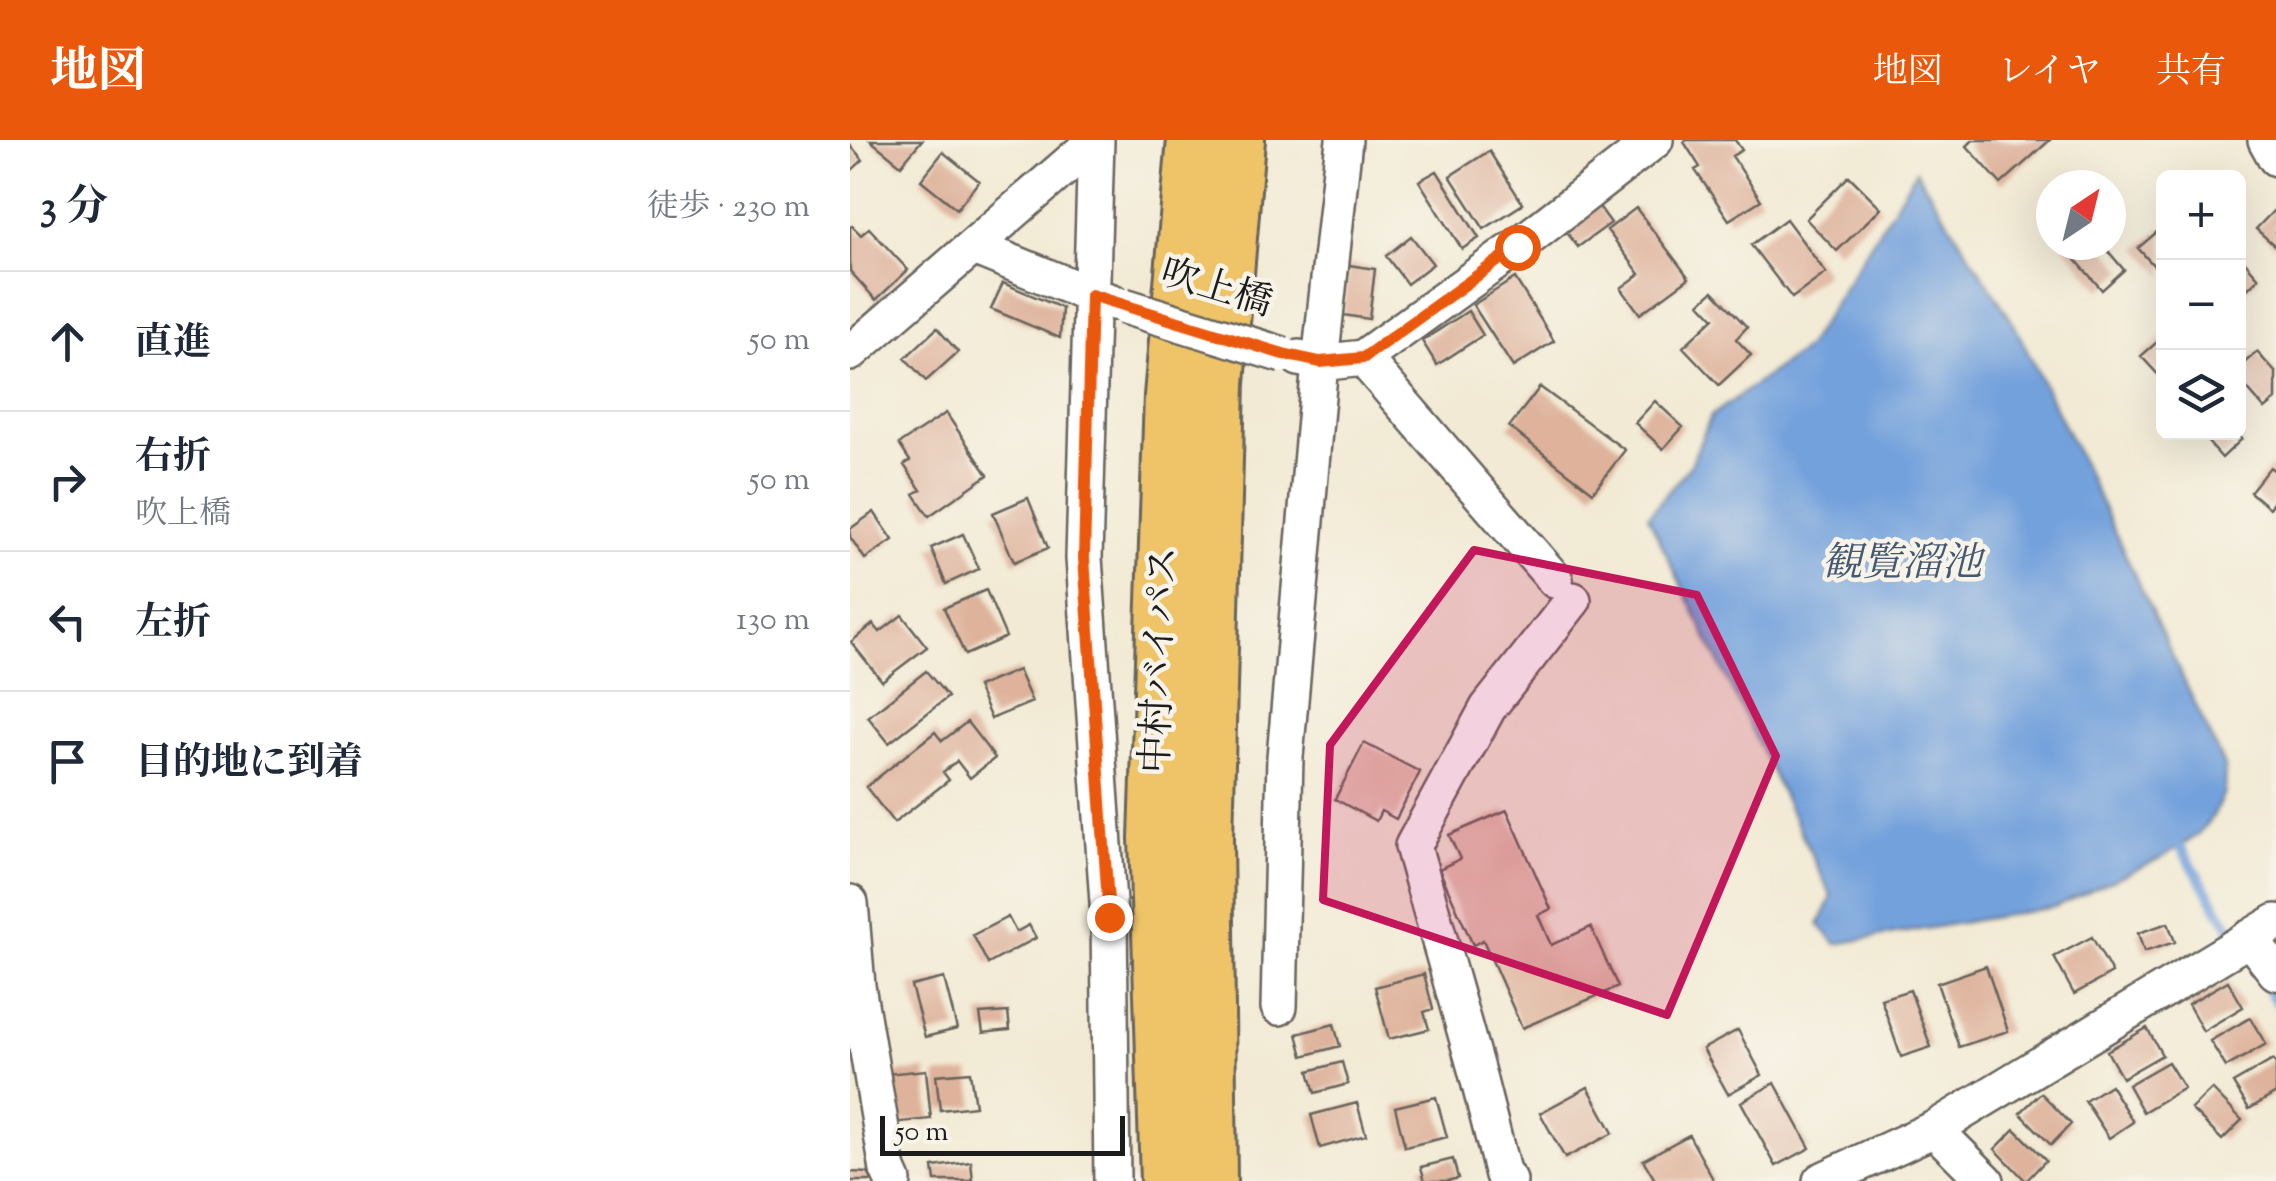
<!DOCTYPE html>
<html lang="ja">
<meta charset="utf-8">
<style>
:root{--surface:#fff;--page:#f2f2f3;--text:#1f2937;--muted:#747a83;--line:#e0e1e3;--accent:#ea580c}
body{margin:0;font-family:"Sorts Mill Goudy","Noto Serif JP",serif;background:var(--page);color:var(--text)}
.controls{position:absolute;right:30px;top:30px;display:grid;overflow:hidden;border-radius:15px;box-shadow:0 10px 40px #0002}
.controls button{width:90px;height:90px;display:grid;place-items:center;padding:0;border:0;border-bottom:2px solid var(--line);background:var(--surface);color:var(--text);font:50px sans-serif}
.compass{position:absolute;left:1186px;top:30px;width:90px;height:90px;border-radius:50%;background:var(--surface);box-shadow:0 10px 40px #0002;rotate:35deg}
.scale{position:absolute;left:30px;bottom:25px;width:245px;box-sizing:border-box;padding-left:10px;border:5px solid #1c1c1c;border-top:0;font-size:28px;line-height:35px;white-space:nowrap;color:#1c1c1c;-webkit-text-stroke:8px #f7f3e8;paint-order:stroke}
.stop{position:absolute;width:30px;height:30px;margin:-22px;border:8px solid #ea580c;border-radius:50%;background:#fff}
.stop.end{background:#ea580c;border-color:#fff;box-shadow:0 2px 10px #0008}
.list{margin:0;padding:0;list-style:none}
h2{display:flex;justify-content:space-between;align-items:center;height:130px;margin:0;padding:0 40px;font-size:42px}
h2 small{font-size:32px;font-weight:400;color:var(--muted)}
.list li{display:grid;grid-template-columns:65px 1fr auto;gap:30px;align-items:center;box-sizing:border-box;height:140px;padding:0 40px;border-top:2px solid var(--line)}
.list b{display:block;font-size:38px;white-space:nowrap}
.list p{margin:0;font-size:32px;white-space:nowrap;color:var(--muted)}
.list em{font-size:32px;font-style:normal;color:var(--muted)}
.icon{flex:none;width:55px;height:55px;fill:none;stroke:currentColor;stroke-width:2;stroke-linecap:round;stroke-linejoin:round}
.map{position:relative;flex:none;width:1426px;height:1041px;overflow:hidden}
header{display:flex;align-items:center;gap:60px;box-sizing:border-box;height:140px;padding:0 50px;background:var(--accent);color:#fff}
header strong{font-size:48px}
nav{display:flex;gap:55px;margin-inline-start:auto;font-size:35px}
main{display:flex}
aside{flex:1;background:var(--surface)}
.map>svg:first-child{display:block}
</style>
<header>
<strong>地図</strong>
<nav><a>地図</a><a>レイヤ</a><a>共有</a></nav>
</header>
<main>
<aside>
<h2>3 分<small>徒歩 · 230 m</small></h2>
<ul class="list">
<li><svg class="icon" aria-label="ahead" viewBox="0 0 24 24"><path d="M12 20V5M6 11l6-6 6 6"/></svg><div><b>直進</b></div><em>50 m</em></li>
<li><svg class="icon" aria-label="right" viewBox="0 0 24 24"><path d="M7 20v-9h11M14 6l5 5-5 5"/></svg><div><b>右折</b><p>吹上橋</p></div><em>50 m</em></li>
<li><svg class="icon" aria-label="left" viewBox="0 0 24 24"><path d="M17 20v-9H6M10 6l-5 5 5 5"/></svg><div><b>左折</b></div><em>130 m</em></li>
<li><svg class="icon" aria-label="arrive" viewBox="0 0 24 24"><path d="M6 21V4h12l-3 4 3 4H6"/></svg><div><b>目的地に到着</b></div></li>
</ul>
</aside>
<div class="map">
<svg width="1426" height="1041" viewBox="0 0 1426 1041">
<rect width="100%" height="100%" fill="#f7f3e8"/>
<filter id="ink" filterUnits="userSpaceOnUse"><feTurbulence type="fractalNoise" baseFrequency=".01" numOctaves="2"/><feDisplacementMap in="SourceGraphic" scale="20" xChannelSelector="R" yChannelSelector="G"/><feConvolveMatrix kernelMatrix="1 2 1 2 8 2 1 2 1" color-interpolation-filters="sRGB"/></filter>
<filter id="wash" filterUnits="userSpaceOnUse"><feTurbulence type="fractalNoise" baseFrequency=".0048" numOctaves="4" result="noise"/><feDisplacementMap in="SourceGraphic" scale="40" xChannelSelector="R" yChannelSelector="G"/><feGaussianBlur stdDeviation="2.25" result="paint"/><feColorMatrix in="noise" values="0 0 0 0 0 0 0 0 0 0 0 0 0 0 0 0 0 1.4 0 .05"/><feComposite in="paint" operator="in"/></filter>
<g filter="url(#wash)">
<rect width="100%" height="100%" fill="#f2ead4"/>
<path fill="#73a1dc" stroke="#485e7c" stroke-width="2.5" d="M 1066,31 L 1164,184 L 1236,331 L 1375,628 L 1374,653 L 1363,676 L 1347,695 L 1313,717 L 1204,767 L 986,804 L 969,785 L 982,757 L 798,376 L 841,324 L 861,276 L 956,208 Z"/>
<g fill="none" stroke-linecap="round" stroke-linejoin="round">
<path stroke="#73a1dc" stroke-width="10" d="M 1330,706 L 1387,799
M 1409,834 L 1426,862"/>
</g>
<g id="blocks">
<path fill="#deb29b" d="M 20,0 L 72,0 L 51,25 Z
M 837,0 L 885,0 L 892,10 L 882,16 L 911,60 L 879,80 L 845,30 L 850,27 L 834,2 Z
M 1123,0 L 1200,0 L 1151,44 L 1117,6 Z
M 0,5 L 13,20 L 0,32 Z
M 639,11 L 673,64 L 634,89 L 600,36 Z
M 93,12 L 129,41 L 107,69 L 71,40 Z
M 587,31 L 629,98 L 612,109 L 569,41 Z
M 999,36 L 1031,68 L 987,111 L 956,79 Z
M 748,65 L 761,83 L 728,107 L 715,90 Z
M 786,68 L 839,138 L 790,174 L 771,148 L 790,134 L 757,90 Z
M 1426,68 L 1426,107 L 1406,89 Z
M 936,79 L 976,133 L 942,158 L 901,105 Z
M 2,86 L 11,95 L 19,88 L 58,130 L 26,160 L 0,131 L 0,87 Z
M 1314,86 L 1314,137 L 1288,108 Z
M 561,96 L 583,124 L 557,144 L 536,116 Z
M 1213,105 L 1253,105 L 1274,130 L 1252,150 Z
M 1388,114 L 1409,138 L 1391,155 L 1388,152 Z
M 499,125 L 525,129 L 519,179 L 493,175 Z
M 665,138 L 704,201 L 663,227 L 623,165 Z
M 153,143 L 212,168 L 210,198 L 141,169 Z
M 863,151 L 897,187 L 886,199 L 901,215 L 869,245 L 833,207 L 864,178 L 850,163 Z
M 618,171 L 633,195 L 587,225 L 572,201 Z
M 87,188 L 108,212 L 76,241 L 55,218 Z
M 1314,196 L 1314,241 L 1291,216 Z
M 1407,212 L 1426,233 L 1426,260 L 1415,269 L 1388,238 L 1388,228 Z
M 690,247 L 775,310 L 743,352 L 659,287 Z
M 805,261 L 833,287 L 813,309 L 785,283 Z
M 96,273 L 138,335 L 79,376 L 64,354 L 71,350 L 54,325 L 60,321 L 49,304 Z
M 1349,292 L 1386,292 L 1392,299 L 1372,318 Z
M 1420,327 L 1426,332 L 1426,358 L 1419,368 L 1400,352 Z
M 178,358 L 198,408 L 164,422 L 143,373 Z
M 24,372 L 43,400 L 15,419 L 0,397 L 0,389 Z
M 113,394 L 129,429 L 96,444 L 81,408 Z
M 136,450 L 156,497 L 115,515 L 94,468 Z
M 52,475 L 77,507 L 32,541 L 1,502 L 23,484 L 30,492 Z
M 168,530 L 182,562 L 141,579 L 127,547 Z
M 76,531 L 98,557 L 39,603 L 18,577 Z
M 117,582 L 145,618 L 120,638 L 107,621 L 93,632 L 99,640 L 44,683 L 16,647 L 85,592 L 92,601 Z
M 514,603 L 570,632 L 546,679 L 531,671 L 526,681 L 485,659 Z
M 657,670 L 701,769 L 688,775 L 701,805 L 741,787 L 768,847 L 672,888 L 633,800 L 623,805 L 589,729 L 610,719 L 599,695 Z
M 158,777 L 166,792 L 179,785 L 186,798 L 138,824 L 123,795 Z
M 1318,783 L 1325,802 L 1294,812 L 1288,793 Z
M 1242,797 L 1262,833 L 1224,854 L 1204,817 Z
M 1136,826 L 1158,891 L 1109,907 L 1087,843 Z
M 574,834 L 583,869 L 574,872 L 579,889 L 539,899 L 525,847 Z
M 94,838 L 107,889 L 75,897 L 61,846 Z
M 1378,841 L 1393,867 L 1353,891 L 1338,864 Z
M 1060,850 L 1081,907 L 1051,917 L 1031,859 Z
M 158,872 L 160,890 L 133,893 L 130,874 Z
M 1400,878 L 1416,904 L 1376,927 L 1360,901 Z
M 484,884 L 490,906 L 453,916 L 447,894 Z
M 1297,888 L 1312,915 L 1272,938 L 1257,911 Z
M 888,890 L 912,935 L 878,954 L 853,909 Z
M 1423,920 L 1426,924 L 1426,953 L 1399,969 L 1383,943 Z
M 492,922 L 498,944 L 465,953 L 459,931 Z
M 1318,922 L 1334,948 L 1293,972 L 1278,945 Z
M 76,930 L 81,979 L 41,983 L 35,934 Z
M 120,932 L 125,966 L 90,970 L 86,935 Z
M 925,943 L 960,1008 L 926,1026 L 891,962 Z
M 1260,945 L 1283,982 L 1259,998 L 1235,961 Z
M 738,947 L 763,993 L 715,1018 L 690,973 Z
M 1362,949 L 1392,980 L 1372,1000 L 1341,969 Z
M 1191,953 L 1221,984 L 1201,1005 L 1170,973 Z
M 586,957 L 597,997 L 555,1007 L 545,967 Z
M 507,963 L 516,995 L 470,1008 L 461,975 Z
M 1165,989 L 1196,1020 L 1176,1041 L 1145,1009 Z
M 839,995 L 864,1041 L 799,1041 L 804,1038 L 793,1020 Z
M 603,1019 L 608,1038 L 597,1041 L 575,1041 L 571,1027 Z
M 121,1022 L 123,1041 L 85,1041 L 83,1027 Z
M 0,1032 L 18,1033 L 23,1041 L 0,1041 Z"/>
</g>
</g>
<g filter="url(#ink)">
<use href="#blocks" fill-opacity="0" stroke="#67645c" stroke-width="2.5"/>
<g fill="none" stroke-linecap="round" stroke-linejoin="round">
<g stroke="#67645c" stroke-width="40">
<path id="minor" d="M 246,0 L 234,418 L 259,777 L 262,1041
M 1416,0 L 1426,18
M 124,107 L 241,155 L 262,162
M 0,213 L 246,0
M 449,218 L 470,223 L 513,218 L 667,107 L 805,0
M 513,218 L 705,440
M 0,763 L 7,846 L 38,1030 L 43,1041
M 1399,798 L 1426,832
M 429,867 L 435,617 L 470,223 L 494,0
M 1084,989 L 1136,1041
M 659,1041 L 653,1035 L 626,929 L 563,706 L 638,568 L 723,460
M 971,1041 L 1084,989 L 1426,782"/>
</g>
<g stroke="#67645c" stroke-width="58">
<path id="highway" d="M 317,1041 L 306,698 L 321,256 L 344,0
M 360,1041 L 356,699 L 368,243 L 388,0"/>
</g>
<use href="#minor" stroke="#fff" stroke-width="35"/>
<use href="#highway" stroke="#efc469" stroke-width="52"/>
<g stroke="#67645c" stroke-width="40" stroke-linecap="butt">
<path id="minor-bridge" d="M 274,166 L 433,215"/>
</g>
<use href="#minor-bridge" stroke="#fff" stroke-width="35"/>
</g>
</g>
<g fill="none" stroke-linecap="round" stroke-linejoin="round" filter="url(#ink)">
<path stroke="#ea580c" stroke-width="12" d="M 259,777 L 234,418 L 241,155 L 433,214 L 470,222 L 513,218 L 667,107"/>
</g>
<path fill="#c2185b" fill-opacity="0.2" stroke="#c2185b" stroke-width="8" stroke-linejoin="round" d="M 624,410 L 847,455 L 926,616 L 817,875 L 473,760 L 480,605 Z"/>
<g text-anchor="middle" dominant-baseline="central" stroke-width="9" stroke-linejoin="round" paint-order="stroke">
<g font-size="38" fill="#1c1c1c" stroke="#f7f3e8">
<text transform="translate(366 150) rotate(17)">吹上橋</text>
<text transform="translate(312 520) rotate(-88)">中村バイパス</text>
</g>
<g font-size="40" font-style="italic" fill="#435872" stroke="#f7f3e8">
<text x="1052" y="425">観覧溜池</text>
</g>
</g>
</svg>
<div class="controls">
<button>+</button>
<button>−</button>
<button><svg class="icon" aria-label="layers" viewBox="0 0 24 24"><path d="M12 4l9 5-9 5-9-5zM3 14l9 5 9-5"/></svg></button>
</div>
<svg class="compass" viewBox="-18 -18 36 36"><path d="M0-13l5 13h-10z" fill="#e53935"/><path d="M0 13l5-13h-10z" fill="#747a83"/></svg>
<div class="scale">50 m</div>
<div class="stop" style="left:667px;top:107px"></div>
<div class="stop end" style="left:259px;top:777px"></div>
</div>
</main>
